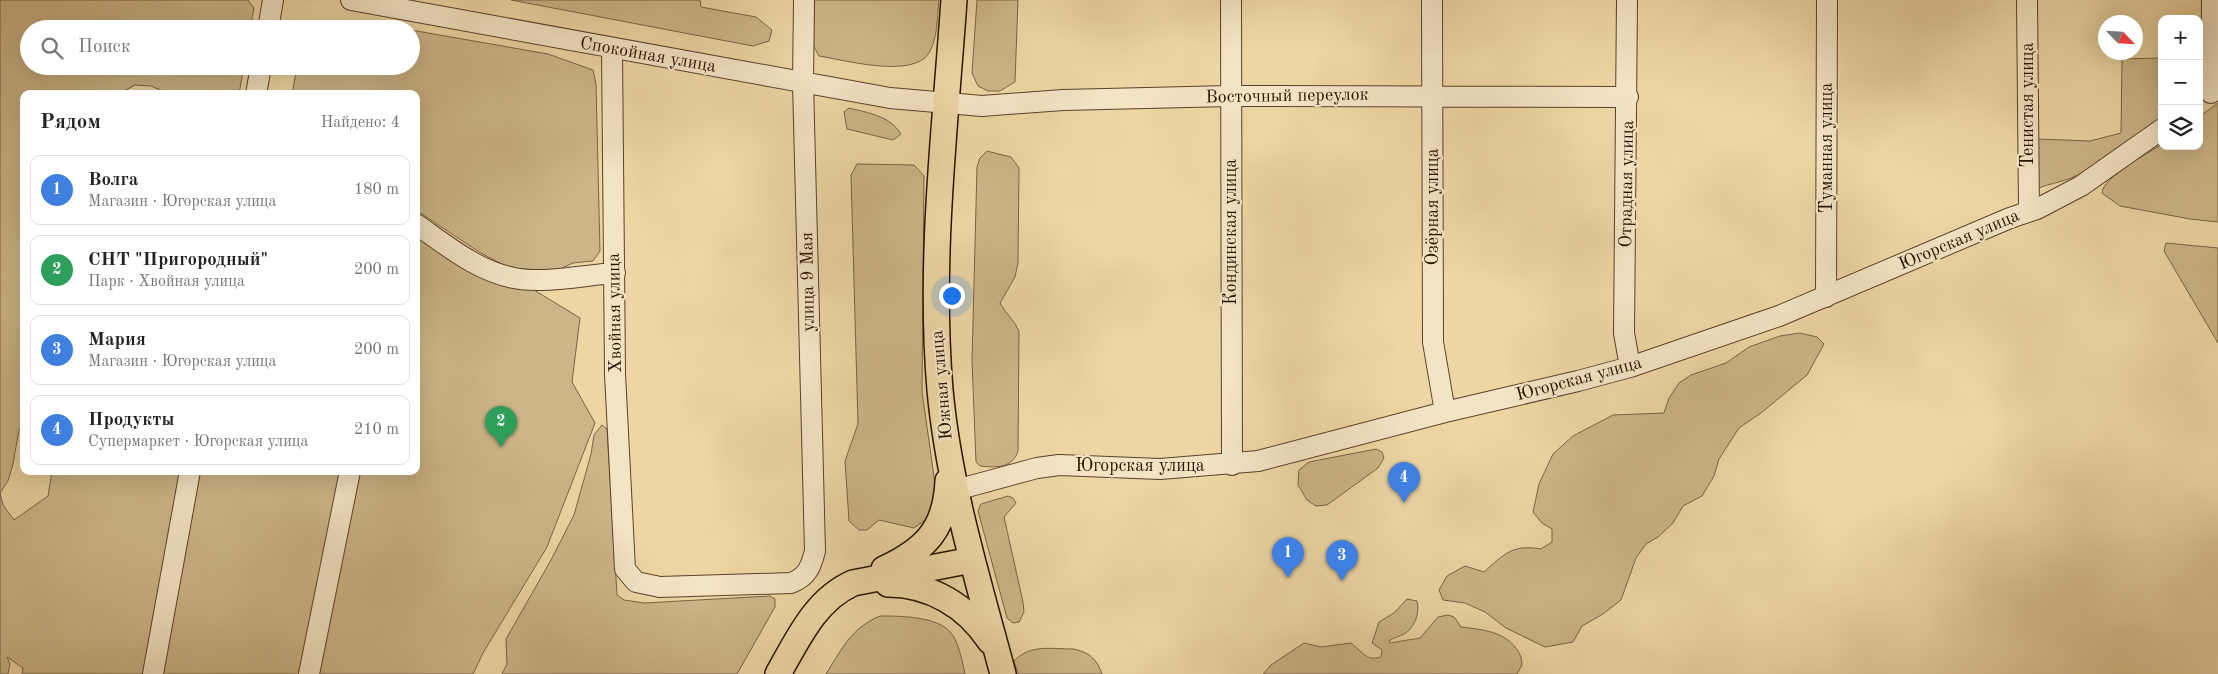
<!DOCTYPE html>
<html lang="ru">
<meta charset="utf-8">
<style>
:root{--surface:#fff;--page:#f2f2f2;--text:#222;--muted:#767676;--line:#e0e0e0;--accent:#b45309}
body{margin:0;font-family:"Old Standard TT",serif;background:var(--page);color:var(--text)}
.controls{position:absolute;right:15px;top:15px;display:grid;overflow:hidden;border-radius:10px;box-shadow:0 5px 20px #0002}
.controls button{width:45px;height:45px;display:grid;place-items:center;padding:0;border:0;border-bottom:1px solid var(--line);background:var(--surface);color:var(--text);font:25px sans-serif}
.compass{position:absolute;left:2098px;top:15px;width:45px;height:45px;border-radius:50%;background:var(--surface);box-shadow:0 5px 20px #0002;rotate:115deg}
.you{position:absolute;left:951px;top:295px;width:18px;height:18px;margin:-12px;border:4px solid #fff;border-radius:50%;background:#1a73e8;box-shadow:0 0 0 8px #1a73e833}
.badge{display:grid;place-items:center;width:32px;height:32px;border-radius:50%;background:var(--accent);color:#fff;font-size:16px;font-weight:700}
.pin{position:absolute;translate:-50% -41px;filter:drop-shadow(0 1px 2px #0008)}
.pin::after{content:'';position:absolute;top:26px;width:18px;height:15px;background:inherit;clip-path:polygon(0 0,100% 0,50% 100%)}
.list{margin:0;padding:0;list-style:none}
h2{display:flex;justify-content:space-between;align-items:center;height:65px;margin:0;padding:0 20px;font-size:21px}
h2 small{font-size:16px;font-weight:400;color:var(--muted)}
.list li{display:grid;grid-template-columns:32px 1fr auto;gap:15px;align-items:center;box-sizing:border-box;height:70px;margin:0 10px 10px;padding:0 10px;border:1px solid var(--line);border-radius:10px}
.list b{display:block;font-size:19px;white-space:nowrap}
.list p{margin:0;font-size:16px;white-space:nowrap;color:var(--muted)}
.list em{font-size:16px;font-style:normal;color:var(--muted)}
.icon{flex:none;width:28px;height:28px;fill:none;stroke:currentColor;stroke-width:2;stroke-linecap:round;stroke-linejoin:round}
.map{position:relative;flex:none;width:2218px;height:674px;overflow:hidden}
.search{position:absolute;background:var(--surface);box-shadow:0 5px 20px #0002;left:20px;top:20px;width:400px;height:55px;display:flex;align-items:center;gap:12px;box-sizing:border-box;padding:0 18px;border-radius:28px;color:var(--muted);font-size:19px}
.panel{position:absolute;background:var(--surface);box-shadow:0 5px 20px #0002;left:20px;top:90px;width:400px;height:385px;border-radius:10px}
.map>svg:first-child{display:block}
</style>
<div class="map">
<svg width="2218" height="674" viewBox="0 0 2218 674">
<rect width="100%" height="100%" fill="#edd6a4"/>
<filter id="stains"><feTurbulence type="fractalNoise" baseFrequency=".004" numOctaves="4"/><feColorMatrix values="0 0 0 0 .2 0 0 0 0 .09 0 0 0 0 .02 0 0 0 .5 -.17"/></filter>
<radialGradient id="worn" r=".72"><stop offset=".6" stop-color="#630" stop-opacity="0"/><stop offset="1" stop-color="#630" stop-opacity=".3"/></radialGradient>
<path fill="#ccb588" stroke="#7a6344" d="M 0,0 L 248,0 L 254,8 L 250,29 L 29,29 L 29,66 L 244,66 L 239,94 L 169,94 L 151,86 L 135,85 L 119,94 L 24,94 L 24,423 L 19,430 L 13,464 L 8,481 L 0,493 Z
M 511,0 L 700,0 L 701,7 L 756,17 L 772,30 L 769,41 L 753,46 Z
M 814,0 L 939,0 C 937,17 938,38 929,53 C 913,79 844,60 819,56 L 813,45 Z
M 977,0 L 1018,0 L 1015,82 L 1000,91 L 988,91 L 978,86 L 972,73 Z
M 319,22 L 398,28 L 403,29 L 312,29 Z
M 411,30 L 548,54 L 593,70 L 596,84 L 600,251 L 593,261 L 573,263 L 558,270 L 513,270 L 479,252 L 416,210 L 416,94 L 292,94 L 297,66 L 411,66 Z
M 2162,58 L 2162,118 C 2138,138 2099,166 2071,178 C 2061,182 2049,184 2038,188 L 2038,139 L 2090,141 L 2121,133 L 2122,59 Z
M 2218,103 L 2218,222 L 2190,219 L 2120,206 L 2102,193 C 2103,177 2147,154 2162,144 L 2162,146 L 2199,146 L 2199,117 Z
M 849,108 C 869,113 890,116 901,134 L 893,140 L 847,129 L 844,112 Z
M 987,151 L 1011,157 L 1019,168 L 1018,263 L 1015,277 L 1000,303 C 1006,314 1014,320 1019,331 L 1018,451 C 1013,468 996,468 980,466 L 976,462 L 972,361 L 977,167 L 980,158 Z
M 857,164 L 914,165 L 924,176 L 922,391 L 935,484 L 931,516 L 914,528 L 879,520 L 867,530 L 859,530 L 849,521 L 845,461 L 858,424 L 851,175 Z
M 416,213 L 493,265 L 580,318 L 572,382 L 595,423 L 547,547 L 483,653 L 473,674 L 22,674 L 23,668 L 7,657 L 10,664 L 8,674 L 0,674 L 0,493 L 3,505 L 14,520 L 48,496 L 52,471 L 416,471 Z
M 2166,243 L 2218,248 L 2218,343 L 2164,251 Z
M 1800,333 L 1817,337 L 1824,344 L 1807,375 L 1761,413 L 1739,428 L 1719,459 L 1714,476 L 1702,496 L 1683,506 L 1673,523 L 1658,537 L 1646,544 L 1636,558 L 1621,600 L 1603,614 L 1582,626 L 1573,642 L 1545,647 L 1506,628 L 1485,612 L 1465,603 L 1443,600 L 1439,590 L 1447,576 L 1465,566 L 1484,572 C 1504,554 1513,544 1541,549 L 1552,542 L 1552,529 L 1542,523 L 1533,512 L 1539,484 L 1553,454 L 1573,436 L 1613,415 L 1664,413 L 1669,398 L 1679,383 L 1691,375 L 1726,363 L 1749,347 L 1780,336 Z
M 602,425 L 607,429 L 617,595 L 624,600 L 644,603 L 770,596 L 775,599 L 775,607 L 737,674 L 502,674 L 507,664 L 506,639 L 551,560 L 574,515 L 591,454 L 594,435 Z
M 1376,449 L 1382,452 L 1384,458 L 1378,468 L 1327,505 L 1316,506 L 1307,500 L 1298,485 L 1299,470 L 1309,462 Z
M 1008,496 L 1013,498 L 1016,503 L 1004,517 L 1023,602 L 1024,612 L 1019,622 L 1013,623 L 1007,618 L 978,511 L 981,504 Z
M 1407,599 L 1417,601 C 1420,612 1415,628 1404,634 C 1399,637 1394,637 1389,641 L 1390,643 L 1420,638 L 1438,617 L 1448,615 L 1454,617 L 1461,627 C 1486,630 1510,632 1521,657 L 1522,665 L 1517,674 L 1263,674 L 1271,665 L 1304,643 L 1321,647 L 1351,643 C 1361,650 1366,662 1381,657 L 1382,650 L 1372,643 L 1379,622 L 1394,613 Z
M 880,616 C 899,616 938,616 951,633 C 958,640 963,664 965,674 L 826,674 C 842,649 851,628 880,616 Z
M 1073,649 C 1089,652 1097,659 1102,674 L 1018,674 L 1014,661 C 1030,644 1051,649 1073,649 Z"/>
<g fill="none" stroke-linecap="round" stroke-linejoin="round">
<g stroke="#5a4229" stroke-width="22">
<path id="minor" d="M 351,0 L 890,98 L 982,106 L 1063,100 L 1230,96 L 1628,97
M 1231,0 L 1232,465
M 1432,0 L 1433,342 L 1445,412
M 1627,0 L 1624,333 L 1630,367
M 2027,0 L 2029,210
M 268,29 L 273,0
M 612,49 L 615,374 L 625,569 L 636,582 L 660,587 L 791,583 C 807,577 811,567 815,551 L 803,83 L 804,0
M 2211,93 L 2212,0
M 256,94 L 261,66
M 416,224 C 446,245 477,271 514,278 C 544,284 585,275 615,273
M 1826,297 L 1827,0
M 956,490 L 1037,468 L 1059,465 L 1160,469 L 1258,461 L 1445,412 L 1578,381 L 1630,367 L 1779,316 L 2010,218 L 2037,209 L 2081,186 L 2162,129
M 153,674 L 190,471
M 309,674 L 350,471"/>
</g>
<g stroke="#291100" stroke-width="28">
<path id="major" d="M 954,0 C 945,129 929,260 940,390 C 949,487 978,580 1003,674
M 884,569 C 925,550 946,529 948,481
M 888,584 C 930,584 967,606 990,641
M 778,674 C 798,639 815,600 853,583 L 972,560"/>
</g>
<use href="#minor" stroke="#f3e4c4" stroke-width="20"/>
<use href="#major" stroke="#edd6a4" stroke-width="25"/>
</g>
<g text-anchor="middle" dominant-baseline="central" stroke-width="4.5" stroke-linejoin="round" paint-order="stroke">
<g font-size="18" fill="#291100" stroke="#f3e4c4">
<text transform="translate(648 55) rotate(10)">Спокойная улица</text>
<text transform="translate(1287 96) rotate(-1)">Восточный переулок</text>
<text transform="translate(2028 105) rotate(-90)">Тенистая улица</text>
<text transform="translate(1827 148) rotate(-90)">Туманная улица</text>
<text transform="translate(1627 184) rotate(-89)">Отрадная улица</text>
<text transform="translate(1433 207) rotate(-90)">Озёрная улица</text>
<text transform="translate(1231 232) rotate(-90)">Кондинская улица</text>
<text transform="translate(1959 240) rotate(-23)">Югорская улица</text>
<text transform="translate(808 282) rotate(-91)">улица 9 Мая</text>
<text transform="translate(615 313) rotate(-91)">Хвойная улица</text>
<text transform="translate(1579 379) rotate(-15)">Югорская улица</text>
<text transform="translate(942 385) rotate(-95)">Южная улица</text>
<text x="1140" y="466">Югорская улица</text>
</g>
</g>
<rect width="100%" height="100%" filter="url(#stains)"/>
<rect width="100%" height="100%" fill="url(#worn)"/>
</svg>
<div class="controls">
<button>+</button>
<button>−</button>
<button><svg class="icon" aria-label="layers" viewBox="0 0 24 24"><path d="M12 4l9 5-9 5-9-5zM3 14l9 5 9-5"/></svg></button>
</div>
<svg class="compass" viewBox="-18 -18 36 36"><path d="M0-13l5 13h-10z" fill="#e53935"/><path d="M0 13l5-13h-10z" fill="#767676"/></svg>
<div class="you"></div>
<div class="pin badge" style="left:1288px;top:578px;background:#3f7fe0">1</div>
<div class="pin badge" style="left:501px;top:447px;background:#2e9e5b">2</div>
<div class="pin badge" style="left:1342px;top:581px;background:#3f7fe0">3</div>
<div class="pin badge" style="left:1404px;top:503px;background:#3f7fe0">4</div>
<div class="search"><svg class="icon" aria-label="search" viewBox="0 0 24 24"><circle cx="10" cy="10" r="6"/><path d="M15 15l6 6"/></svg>Поиск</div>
<section class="panel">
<h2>Рядом<small>Найдено: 4</small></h2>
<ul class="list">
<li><span class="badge" style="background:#3f7fe0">1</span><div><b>Волга</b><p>Магазин · Югорская улица</p></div><em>180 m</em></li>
<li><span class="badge" style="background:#2e9e5b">2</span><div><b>СНТ &quot;Пригородный&quot;</b><p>Парк · Хвойная улица</p></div><em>200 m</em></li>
<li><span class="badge" style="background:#3f7fe0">3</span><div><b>Мария</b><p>Магазин · Югорская улица</p></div><em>200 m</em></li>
<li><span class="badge" style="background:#3f7fe0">4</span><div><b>Продукты</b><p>Супермаркет · Югорская улица</p></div><em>210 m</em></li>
</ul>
</section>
</div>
